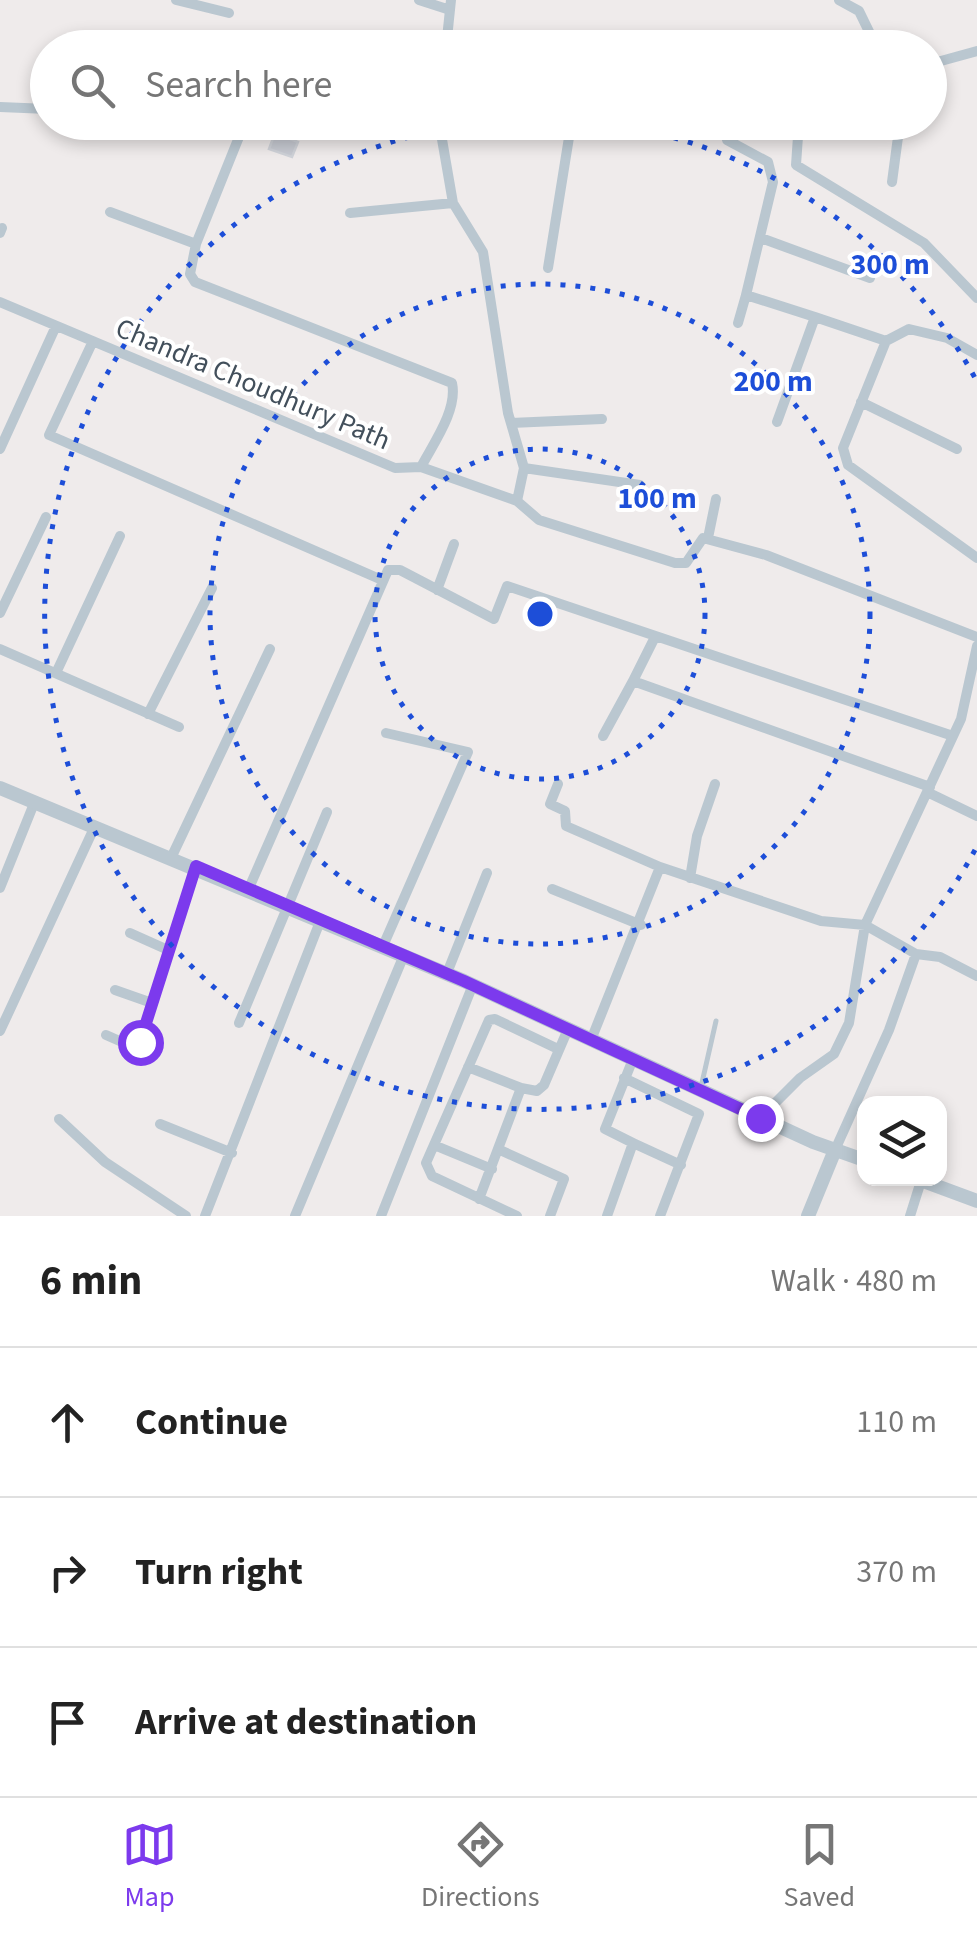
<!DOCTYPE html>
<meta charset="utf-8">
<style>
:root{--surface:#fff;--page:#f6f6f6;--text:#222;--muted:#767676;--line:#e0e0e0;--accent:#7c3aed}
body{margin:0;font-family:"Source Sans 3",sans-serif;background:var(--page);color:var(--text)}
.controls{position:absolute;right:30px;bottom:30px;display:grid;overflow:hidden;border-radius:20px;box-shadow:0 5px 15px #0003}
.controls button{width:90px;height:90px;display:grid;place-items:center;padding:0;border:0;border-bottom:2px solid var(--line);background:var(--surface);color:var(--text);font:50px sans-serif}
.stop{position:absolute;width:30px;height:30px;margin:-22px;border:8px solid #7c3aed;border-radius:50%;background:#fff}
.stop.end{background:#7c3aed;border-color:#fff;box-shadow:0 2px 10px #0008}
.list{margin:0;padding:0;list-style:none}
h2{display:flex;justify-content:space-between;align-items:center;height:130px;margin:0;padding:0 40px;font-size:42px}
h2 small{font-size:32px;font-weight:400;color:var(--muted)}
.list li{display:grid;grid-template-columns:65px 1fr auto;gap:30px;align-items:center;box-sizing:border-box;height:150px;padding:0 40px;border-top:2px solid var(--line)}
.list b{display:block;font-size:38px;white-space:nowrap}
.list em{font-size:32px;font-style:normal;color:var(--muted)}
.icon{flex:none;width:55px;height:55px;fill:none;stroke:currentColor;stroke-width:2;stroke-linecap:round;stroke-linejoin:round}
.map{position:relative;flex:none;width:977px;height:1216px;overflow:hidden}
.search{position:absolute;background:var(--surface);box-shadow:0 5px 15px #0003;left:30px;right:30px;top:30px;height:110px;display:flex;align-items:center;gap:25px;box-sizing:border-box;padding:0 35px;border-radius:55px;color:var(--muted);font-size:38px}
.sheet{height:580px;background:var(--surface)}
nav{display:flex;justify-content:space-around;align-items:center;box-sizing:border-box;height:140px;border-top:2px solid var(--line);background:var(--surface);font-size:28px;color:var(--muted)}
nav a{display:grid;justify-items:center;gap:5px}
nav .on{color:var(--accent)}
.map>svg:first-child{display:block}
</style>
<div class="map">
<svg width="977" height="1216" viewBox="0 0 977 1216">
<rect width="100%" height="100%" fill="#efebeb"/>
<path fill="#c7cad2" stroke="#cfd2d8" stroke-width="2.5" d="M 275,133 L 298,142 L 292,157 L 269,149 Z"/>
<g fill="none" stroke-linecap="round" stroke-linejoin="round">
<path stroke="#bac7d0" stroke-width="5" d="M 701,1087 L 716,1021"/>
<path stroke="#bac7d0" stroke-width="10" d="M 176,0 L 229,13
M 419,0 L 450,10
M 839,0 L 859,11 L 877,48
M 446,48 L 451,0
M 537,48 L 538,42
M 930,64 L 977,51
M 0,107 L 48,109
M 245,122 L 196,244 L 190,274 L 195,282 L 452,383 C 458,410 433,444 421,467
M 485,122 L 636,126 L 656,122
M 725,122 L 727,140 L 768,162 L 773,182 L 746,295 L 815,317 L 777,422
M 799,122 L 796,165 L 924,243 L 977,298
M 892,182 L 900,122
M 110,212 L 196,244
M 350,213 L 453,203
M 0,233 L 2,228
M 761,238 L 870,278
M 548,268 L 571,125
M 0,302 L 395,468 L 421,467 L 517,501 L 524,468 L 508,413 L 483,252 L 453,203 L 439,122
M 815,317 L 886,341
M 738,323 L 746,295
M 93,341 L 49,435 L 382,580
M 977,355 L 947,338 L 909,329 L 886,341 L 843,448 L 848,465 L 977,558
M 861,402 L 957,449
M 511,423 L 602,419
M 0,449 L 56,326
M 524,468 L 640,485
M 517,501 L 539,520 L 675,563 L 686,563 L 703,538 L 766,555 L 977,637
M 708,538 L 716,499
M 437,590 L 454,544
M 0,613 L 46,517
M 0,649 L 179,727
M 56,673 L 120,536
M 633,681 L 655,637
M 148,714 L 212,588
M 603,736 L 633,681 L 930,787
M 558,784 L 550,804 L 565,811 L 566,826 L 660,867
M 927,792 L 977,816
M 172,856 L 270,649
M 690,878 L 697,836 L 715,784
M 0,888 L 35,801
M 249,888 L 388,570 L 400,570 L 494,619 L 507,586 L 953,736
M 552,889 L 641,925
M 130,933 L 168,950
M 383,946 L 468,752 L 386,733
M 916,954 L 940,957 L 977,976
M 447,973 L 487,873
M 115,990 L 152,1003
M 239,1023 L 327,812
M 0,1031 L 95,826
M 106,1035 L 131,1046 L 140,1042 L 196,867
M 591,1040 L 660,867 L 821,921 L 865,925 L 849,1023 L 834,1054 L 800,1078 L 760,1118
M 468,1067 L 521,1088
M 624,1078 L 699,1114 L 660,1216
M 59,1119 L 105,1162 L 186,1216
M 160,1124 L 232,1153
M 633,1143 L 681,1165
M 434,1145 L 492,1169
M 500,1150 L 564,1179 L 550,1216
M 835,1150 L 889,1030 L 916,954 L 865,925 L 961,719 L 977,646
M 479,1199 L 521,1088 L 537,1091 L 544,1085 L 568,1029
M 205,1216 L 321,919
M 295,1216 L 404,955
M 381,1216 L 472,987
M 517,1216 L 432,1176 L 426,1163 L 489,1020 L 495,1019 L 558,1049
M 607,1216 L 633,1143 L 605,1129 L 633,1059
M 910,1216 L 921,1181"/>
<path stroke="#bac7d0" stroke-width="14" d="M 0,788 L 464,981 L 813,1142 L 864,1160
M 915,1178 L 977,1201
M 808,1216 L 835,1150"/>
</g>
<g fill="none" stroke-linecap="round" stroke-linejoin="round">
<path stroke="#7c3aed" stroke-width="12" d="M 140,1042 L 196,866 L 464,981 L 760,1118"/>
</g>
<g fill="none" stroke="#1d4ed8" stroke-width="5" stroke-dasharray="5 10">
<circle cx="540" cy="614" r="165"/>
<circle cx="540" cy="614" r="330"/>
<path d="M975 850A495 495 0 1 1 480 123M600 123A495 495 0 0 1 975 378"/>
</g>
<g text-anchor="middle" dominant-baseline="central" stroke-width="8" stroke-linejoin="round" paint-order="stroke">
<g font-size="28" fill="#424f5b" stroke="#fff">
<text transform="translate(253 384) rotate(23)">Chandra Choudhury Path</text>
</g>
</g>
<circle cx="540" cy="614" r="15" fill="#1d4ed8" stroke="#fff" stroke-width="5"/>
<g font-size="30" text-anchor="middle" font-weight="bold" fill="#1d4ed8" stroke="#fff" stroke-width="8" stroke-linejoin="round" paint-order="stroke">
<text x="890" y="274">300 m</text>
<text x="773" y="391">200 m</text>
<text x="657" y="508">100 m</text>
</g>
</svg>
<div class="controls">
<button><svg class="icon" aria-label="layers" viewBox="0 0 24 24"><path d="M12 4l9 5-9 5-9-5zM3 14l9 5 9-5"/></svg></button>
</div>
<div class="stop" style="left:140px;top:1042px"></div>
<div class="stop end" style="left:760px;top:1118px"></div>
<div class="search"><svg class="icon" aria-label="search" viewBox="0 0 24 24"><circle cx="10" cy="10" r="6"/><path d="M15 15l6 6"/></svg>Search here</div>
</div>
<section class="sheet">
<h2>6 min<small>Walk · 480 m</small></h2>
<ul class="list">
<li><svg class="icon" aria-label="ahead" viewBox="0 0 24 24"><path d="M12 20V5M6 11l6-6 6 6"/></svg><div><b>Continue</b></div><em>110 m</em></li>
<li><svg class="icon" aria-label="right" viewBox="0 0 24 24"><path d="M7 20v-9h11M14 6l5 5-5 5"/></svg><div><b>Turn right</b></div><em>370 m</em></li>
<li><svg class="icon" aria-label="arrive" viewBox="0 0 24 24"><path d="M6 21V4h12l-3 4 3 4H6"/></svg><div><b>Arrive at destination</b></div></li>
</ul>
</section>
<nav>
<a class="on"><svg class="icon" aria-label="map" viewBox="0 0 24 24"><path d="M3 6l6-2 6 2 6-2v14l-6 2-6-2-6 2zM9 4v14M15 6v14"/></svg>Map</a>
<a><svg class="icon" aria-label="directions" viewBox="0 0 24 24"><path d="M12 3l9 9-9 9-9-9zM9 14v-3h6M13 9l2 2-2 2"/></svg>Directions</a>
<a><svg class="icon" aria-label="saved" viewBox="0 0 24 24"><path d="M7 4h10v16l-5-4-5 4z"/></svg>Saved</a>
</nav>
